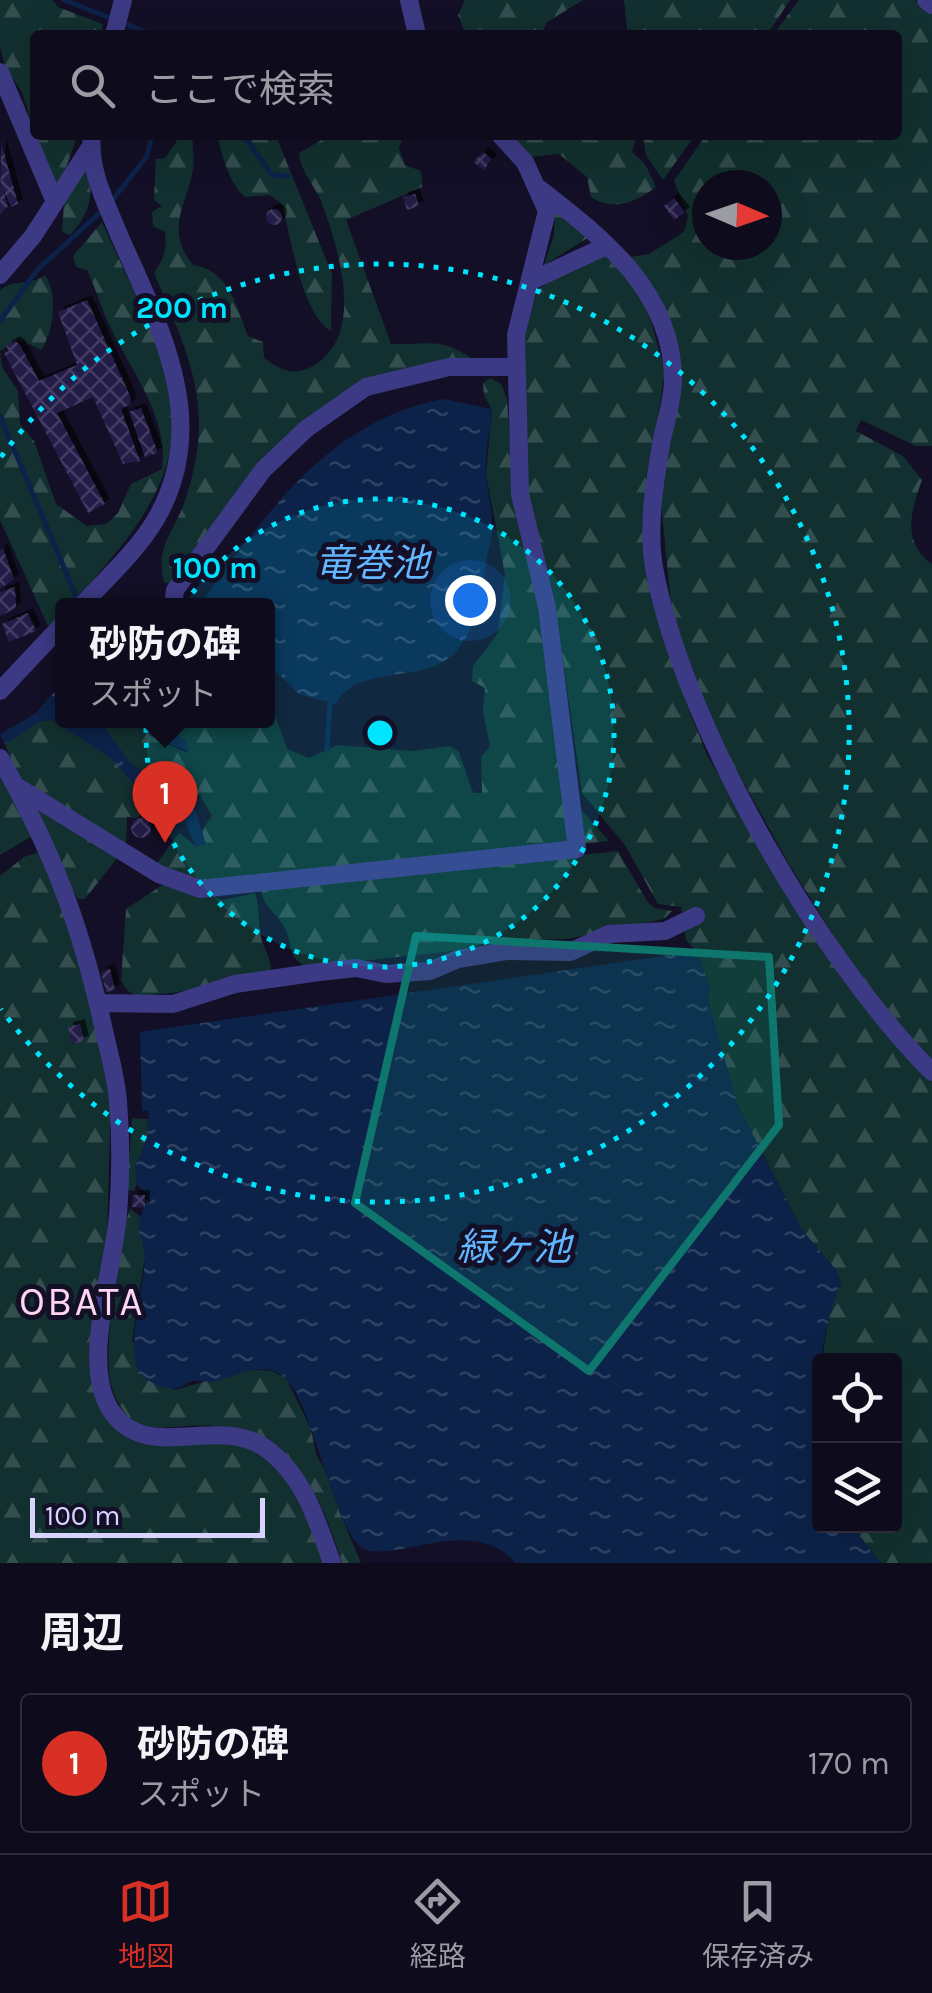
<!DOCTYPE html>
<html lang="ja">
<meta charset="utf-8">
<style>
:root{--surface:#0e0b1c;--page:#1c1929;--text:#f1f3f6;--muted:#9b9ba3;--line:#2e2b3b;--accent:#d93025}
body{margin:0;font-family:Karla,"Noto Sans JP",sans-serif;background:var(--page);color:var(--text)}
.controls{position:absolute;right:30px;bottom:30px;display:grid;overflow:hidden;border-radius:10px;box-shadow:0 10px 40px #0002}
.controls button{width:90px;height:90px;display:grid;place-items:center;padding:0;border:0;border-bottom:2px solid var(--line);background:var(--surface);color:var(--text);font:50px sans-serif}
.compass{position:absolute;left:692px;top:170px;width:90px;height:90px;border-radius:50%;background:var(--surface);box-shadow:0 10px 40px #0002;rotate:92deg}
.scale{position:absolute;left:30px;bottom:25px;width:235px;box-sizing:border-box;padding-left:10px;border:5px solid #d9d4ff;border-top:0;font-size:28px;line-height:35px;white-space:nowrap;color:#d9d4ff;-webkit-text-stroke:8px #130f26;paint-order:stroke}
.you{position:absolute;left:470px;top:600px;width:35px;height:35px;margin:-25px;border:8px solid #fff;border-radius:50%;background:#1a73e8;box-shadow:0 0 0 15px #1a73e833}
.badge{display:grid;place-items:center;width:65px;height:65px;border-radius:50%;background:var(--accent);color:#fff;font-size:32px;font-weight:700}
.pin{position:absolute;translate:-50% -82px;filter:drop-shadow(0 2px 5px #0008)}
.pin::after{content:'';position:absolute;top:52px;width:35px;height:30px;background:inherit;clip-path:polygon(0 0,100% 0,50% 100%)}
.popup{position:absolute;left:55px;top:598px;width:220px;height:130px;box-sizing:border-box;display:grid;place-content:center;border-radius:10px;background:var(--surface);filter:drop-shadow(0 2px 8px #0005);font-size:32px;white-space:nowrap;color:var(--muted)}
.popup b{font-size:38px;color:var(--text)}
.popup::after{content:'';position:absolute;left:50%;top:100%;margin-left:-20px;border:20px solid transparent;border-top-color:var(--surface)}
.list{margin:0;padding:0;list-style:none}
h2{display:flex;justify-content:space-between;align-items:center;height:130px;margin:0;padding:0 40px;font-size:42px}
h2 small{font-size:32px;font-weight:400;color:var(--muted)}
.list li{display:grid;grid-template-columns:65px 1fr auto;gap:30px;align-items:center;box-sizing:border-box;height:140px;margin:0 20px 20px;padding:0 20px;border:2px solid var(--line);border-radius:10px}
.list b{display:block;font-size:38px;white-space:nowrap}
.list p{margin:0;font-size:32px;white-space:nowrap;color:var(--muted)}
.list em{font-size:32px;font-style:normal;color:var(--muted)}
.icon{flex:none;width:55px;height:55px;fill:none;stroke:currentColor;stroke-width:2;stroke-linecap:round;stroke-linejoin:round}
.map{position:relative;flex:none;width:932px;height:1563px;overflow:hidden}
.search{position:absolute;background:var(--surface);box-shadow:0 10px 40px #0002;left:30px;right:30px;top:30px;height:110px;display:flex;align-items:center;gap:25px;box-sizing:border-box;padding:0 35px;border-radius:10px;color:var(--muted);font-size:38px}
.sheet{height:290px;background:var(--surface)}
nav{display:flex;justify-content:space-around;align-items:center;box-sizing:border-box;height:140px;border-top:2px solid var(--line);background:var(--surface);font-size:28px;color:var(--muted)}
nav a{display:grid;justify-items:center;gap:5px}
nav .on{color:var(--accent)}
.map>svg:first-child{display:block}
</style>
<div class="map">
<svg width="932" height="1563" viewBox="0 0 932 1563">
<defs>
<pattern id="forest-firs" width="22" height="20" patternUnits="userSpaceOnUse" patternTransform="scale(2.5)"><rect width="22" height="20" fill="#12302f"/><path d="M5 1l3.5 6h-7zM16 11l3.5 6h-7z" fill="#344d4e"/></pattern>
<pattern id="water-ripples" width="26" height="14" patternUnits="userSpaceOnUse" patternTransform="scale(2.5)"><rect width="26" height="14" fill="#0c2248"/><path d="M2 4q2-2 4 0t4 0M15 11q2-2 4 0t4 0" fill="none" stroke="#2f4163"/></pattern>
<pattern id="building-cross-hatch" width="8" height="8" patternUnits="userSpaceOnUse" patternTransform="scale(2.5)"><rect width="8" height="8" fill="#241b47"/><path d="M0 0l8 8M0 8l8-8" fill="none" stroke="#433b63"/></pattern>
<filter id="shadow"><feDropShadow dx="5" dy="-5" stdDeviation="0" flood-color="#0009"/></filter>
</defs>
<rect width="100%" height="100%" fill="#130f26"/>
<path fill="url(#forest-firs)" fill-rule="evenodd" d="M 0,0 L 52,0 L 58,7 L 103,24 L 100,35 L 35,35 L 35,133 L 22,92 L 5,66 L 0,47 Z
M 465,0 L 583,0 L 547,22 L 541,35 L 466,35 L 458,15 Z
M 624,0 L 790,0 L 771,29 L 750,35 L 628,35 Z
M 799,0 L 915,0 L 932,14 L 932,446 L 916,446 L 861,420 L 856,431 L 903,456 L 922,480 C 911,511 901,542 932,564 L 932,1062 L 902,1032 L 858,974 L 789,864 L 717,735 L 687,659 L 671,604 L 660,494 L 681,380 L 630,257 L 649,254 L 684,232 L 688,216 L 674,181 L 706,135 L 897,135 L 897,35 L 773,35 ZM 707,185 L 767,185 L 767,245 L 707,245 Z
M 37,135 L 78,135 L 63,176 L 52,190 Z
M 181,135 L 192,135 C 193,147 195,163 192,175 C 184,208 166,232 193,265 C 229,270 236,306 248,336 L 263,342 L 264,358 C 280,370 294,377 313,366 C 367,335 338,247 321,201 C 314,185 300,170 299,153 L 330,135 L 404,135 L 399,148 L 405,165 L 421,171 L 422,187 L 346,220 L 391,344 C 429,345 440,336 474,360 L 432,365 L 305,424 L 172,585 L 164,582 C 156,550 169,538 181,511 C 189,492 194,470 197,451 C 207,386 178,330 154,273 C 164,259 167,249 165,232 L 153,226 L 152,212 L 162,206 L 154,200 L 156,159 L 165,158 Z
M 217,135 L 276,136 L 332,274 L 331,331 C 301,313 291,237 282,204 L 270,195 L 245,197 C 229,183 222,155 217,135 Z
M 508,135 L 637,135 L 632,152 L 645,164 L 656,187 C 637,202 614,212 591,197 L 587,177 L 559,154 L 530,157 Z
M 643,135 L 695,135 L 663,180 L 646,155 Z
M 83,168 C 100,195 84,220 70,235 L 62,232 L 64,204 Z
M 555,209 L 591,236 L 544,265 L 554,235 Z
M 102,222 C 159,351 221,425 117,551 C 101,571 85,591 66,605 C 60,610 58,620 48,626 L 0,520 L 0,290 C 13,279 31,286 45,275 C 58,294 54,332 41,350 L 19,339 L 0,351 L 2,367 L 18,391 L 20,424 L 34,441 L 56,504 L 87,526 L 106,524 L 118,513 L 131,484 L 162,469 C 169,418 132,372 111,329 C 102,310 96,289 87,270 L 76,267 L 73,256 Z
M 604,254 L 644,297 L 665,371 L 646,494 L 654,602 L 689,710 L 708,757 L 841,978 L 932,1081 L 932,1563 L 881,1563 L 852,1526 L 894,1526 L 894,1360 L 822,1360 L 830,1309 L 841,1283 L 836,1270 L 802,1230 L 738,1106 L 727,1077 L 697,952 L 686,940 L 681,907 L 658,904 L 625,845 L 582,793 L 553,591 L 526,494 L 523,343 L 528,313 L 539,289 L 566,270 Z
M 490,378 L 501,384 L 507,399 L 514,500 L 539,596 L 572,799 L 609,841 L 240,883 L 186,880 L 157,863 L 179,833 L 196,846 L 205,844 L 202,830 L 212,816 L 199,794 L 186,803 L 129,762 L 106,729 L 89,721 L 132,721 L 151,736 L 187,753 L 186,742 L 162,721 L 268,720 L 268,695 L 287,749 L 309,758 L 338,745 L 412,751 L 450,746 L 459,752 L 473,793 L 482,793 L 481,757 L 490,746 L 483,711 L 485,688 L 472,681 L 473,666 L 498,633 L 505,574 L 486,475 L 492,410 L 484,395 L 483,383 Z
M 51,719 L 110,757 L 138,788 L 170,807 L 172,820 L 127,817 L 126,844 L 119,847 L 17,775 L 5,744 L 39,721 Z
M 0,775 L 34,835 L 0,855 Z
M 46,808 L 117,858 L 85,899 L 78,899 L 72,889 L 38,812 Z
M 42,851 L 72,925 L 111,1094 L 102,1410 C 140,1480 204,1418 256,1452 C 294,1476 309,1523 324,1563 L 0,1563 L 0,876 L 24,857 Z
M 618,851 L 647,901 L 654,908 L 672,911 L 664,919 L 568,939 L 515,939 L 444,952 L 307,967 C 285,957 294,942 283,925 C 274,910 265,909 261,890 Z
M 167,882 L 223,900 L 255,893 C 261,909 257,929 263,944 C 267,954 270,958 271,969 L 265,976 L 172,993 L 137,996 L 129,992 L 121,981 L 126,909 Z
M 132,1118 L 148,1119 L 147,1138 L 135,1168 L 139,1177 L 134,1191 L 127,1190 Z
M 130,1209 L 141,1217 L 145,1256 L 132,1340 L 152,1382 L 175,1390 L 249,1369 L 271,1371 L 286,1378 L 311,1429 L 316,1454 L 337,1494 L 339,1511 L 361,1563 L 342,1563 C 321,1494 293,1433 214,1426 C 188,1424 162,1430 137,1427 C 124,1413 113,1399 110,1380 C 104,1342 117,1245 130,1209 Z"/>
<path fill="url(#water-ripples)" d="M 443,399 L 492,409 C 491,427 486,445 486,463 C 485,484 492,504 492,524 C 493,538 488,549 486,562 C 479,602 475,656 426,669 C 397,677 351,673 336,704 L 299,694 L 268,664 L 268,606 L 212,605 L 205,597 C 268,511 331,420 443,399 Z
M 62,683 L 62,720 L 89,721 L 106,729 L 129,762 L 195,810 L 206,844 L 196,846 L 179,809 L 138,788 L 109,757 L 52,720 L 39,722 L 5,744 L 0,734 L 35,714 Z
M 132,721 L 162,721 L 186,742 L 190,752 L 151,736 Z
M 697,951 L 710,988 L 708,1000 L 738,1106 L 802,1230 L 836,1270 L 841,1283 C 808,1359 820,1443 820,1526 L 852,1526 L 881,1563 L 516,1563 C 472,1513 397,1563 364,1549 C 336,1536 314,1408 287,1380 C 265,1358 239,1376 216,1381 C 208,1383 200,1380 193,1381 C 185,1383 180,1389 172,1389 C 160,1389 148,1380 138,1373 C 126,1336 144,1295 145,1256 C 145,1245 137,1235 139,1224 C 140,1212 147,1206 147,1193 L 137,1185 L 135,1168 L 147,1138 L 149,1111 L 142,1111 L 140,1032 Z"/>
<g fill="none" stroke-linecap="round" stroke-linejoin="round">
<path stroke="#0c2248" stroke-width="5" d="M 64,0 L 154,35
M 235,135 L 248,141 L 272,175 L 288,176
M 111,202 L 147,156 L 152,135
M 0,321 L 37,270 L 103,210
M 0,416 L 76,596
M 327,749 L 330,702"/>
</g>
<path fill="url(#building-cross-hatch)" filter="url(#shadow)" d="M 1,142 L 18,204 L 11,207 L 2,187 L 8,206 L 0,215 Z
M 483,152 L 492,159 L 484,170 L 473,162 Z
M 415,194 L 419,206 L 407,210 L 403,197 Z
M 674,198 L 685,212 L 674,220 L 664,206 Z
M266 217a8 8 0 1 1 16 0a8 8 0 1 1-16 0Z
M 87,300 L 130,396 L 131,404 L 121,409 L 140,461 L 123,464 L 93,397 L 57,413 L 105,504 L 88,513 L 4,353 L 9,351 L 6,346 L 15,341 L 20,345 L 39,381 L 77,365 L 58,312 Z
M 141,408 L 158,453 L 145,457 L 129,412 Z
M 3,549 L 14,579 L 0,589 L 0,550 Z
M 15,587 L 16,608 L 0,616 L 0,592 Z
M 28,613 L 36,631 L 9,642 L 2,624 Z
M131 828a10 10 0 1 1 20 0a10 10 0 1 1-20 0Z
M 110,969 L 115,990 L 106,992 L 101,972 Z
M 80,1024 L 84,1041 L 72,1044 L 68,1027 Z
M 133,1195 L 145,1195 L 145,1208 L 132,1207 Z"/>
<g fill="none" stroke-linecap="round" stroke-linejoin="round">
<path stroke="#3d3a85" stroke-width="18" d="M 409,0 L 417,35
M 926,0 L 932,5
M 114,35 L 123,0
M 0,72 L 55,202
M 540,189 C 603,238 673,292 673,380 C 673,399 666,420 662,439 C 655,480 647,525 654,567 C 682,724 820,960 932,1072
M 0,275 L 33,236 L 91,146
M 533,280 L 606,246
M 81,606 C 107,578 137,551 156,519 C 212,422 160,328 120,237 C 107,205 88,170 92,135
M 173,606 L 175,590 L 263,470 L 306,429 L 366,387 L 449,367 L 516,367
M 0,691 L 62,625
M 0,758 C 52,850 80,922 103,1026 C 108,1050 116,1076 118,1101 C 121,1138 121,1177 118,1215 C 114,1267 81,1362 110,1409 C 145,1465 214,1415 264,1447 C 303,1474 317,1520 332,1563
M 16,786 L 159,874 L 200,889 L 577,849 L 547,607 L 520,494 L 516,335 L 547,211 L 525,162 L 500,135
M 98,1003 L 173,1004 L 235,984 L 319,972 L 356,968 L 386,974 L 430,971 L 458,959 L 506,951 L 570,952 L 609,934 L 665,931 L 696,916"/>
</g>
<path fill="#0f766e" fill-opacity="0.2" stroke="#0f766e" stroke-width="8" stroke-linejoin="round" d="M 416,936 L 769,957 L 779,1125 L 589,1371 L 355,1203 Z"/>
<circle cx="380" cy="733" r="234" fill="#00e5ff" fill-opacity=".12"/>
<g fill="none" stroke="#00e5ff" stroke-width="5" stroke-dasharray="5 10">
<circle cx="380" cy="733" r="234"/>
<path d="M1 457A469 469 0 1 1 1 1009"/>
</g>
<g text-anchor="middle" dominant-baseline="central" stroke-width="10" stroke-linejoin="round" paint-order="stroke">
<g font-size="38" font-style="italic" fill="#62b6ff" stroke="#130f26">
<text x="372" y="563">竜巻池</text>
<text x="514" y="1247">緑ヶ池</text>
</g>
<g font-size="40" letter-spacing="2.5" fill="#ffd6f0" stroke="#130f26">
<text x="82" y="1301">OBATA</text>
</g>
</g>
<circle cx="380" cy="733" r="15" fill="#00e5ff" stroke="#130f26" stroke-width="5"/>
<g font-size="30" text-anchor="middle" font-weight="bold" fill="#00e5ff" stroke="#130f26" stroke-width="10" stroke-linejoin="round" paint-order="stroke">
<text x="182" y="318">200 m</text>
<text x="215" y="578">100 m</text>
</g>
</svg>
<div class="controls">
<button><svg class="icon" aria-label="locate" viewBox="0 0 24 24"><circle cx="12" cy="12" r="6"/><path d="M12 2v4M12 18v4M2 12h4M18 12h4"/></svg></button>
<button><svg class="icon" aria-label="layers" viewBox="0 0 24 24"><path d="M12 4l9 5-9 5-9-5zM3 14l9 5 9-5"/></svg></button>
</div>
<svg class="compass" viewBox="-18 -18 36 36"><path d="M0-13l5 13h-10z" fill="#e53935"/><path d="M0 13l5-13h-10z" fill="#9b9ba3"/></svg>
<div class="scale">100 m</div>
<div class="you"></div>
<div class="pin badge" style="left:165px;top:843px">1</div>
<div class="popup"><b>砂防の碑</b>スポット</div>
<div class="search"><svg class="icon" aria-label="search" viewBox="0 0 24 24"><circle cx="10" cy="10" r="6"/><path d="M15 15l6 6"/></svg>ここで検索</div>
</div>
<section class="sheet">
<h2>周辺<small></small></h2>
<ul class="list">
<li><span class="badge">1</span><div><b>砂防の碑</b><p>スポット</p></div><em>170 m</em></li>
</ul>
</section>
<nav>
<a class="on"><svg class="icon" aria-label="map" viewBox="0 0 24 24"><path d="M3 6l6-2 6 2 6-2v14l-6 2-6-2-6 2zM9 4v14M15 6v14"/></svg>地図</a>
<a><svg class="icon" aria-label="directions" viewBox="0 0 24 24"><path d="M12 3l9 9-9 9-9-9zM9 14v-3h6M13 9l2 2-2 2"/></svg>経路</a>
<a><svg class="icon" aria-label="saved" viewBox="0 0 24 24"><path d="M7 4h10v16l-5-4-5 4z"/></svg>保存済み</a>
</nav>
